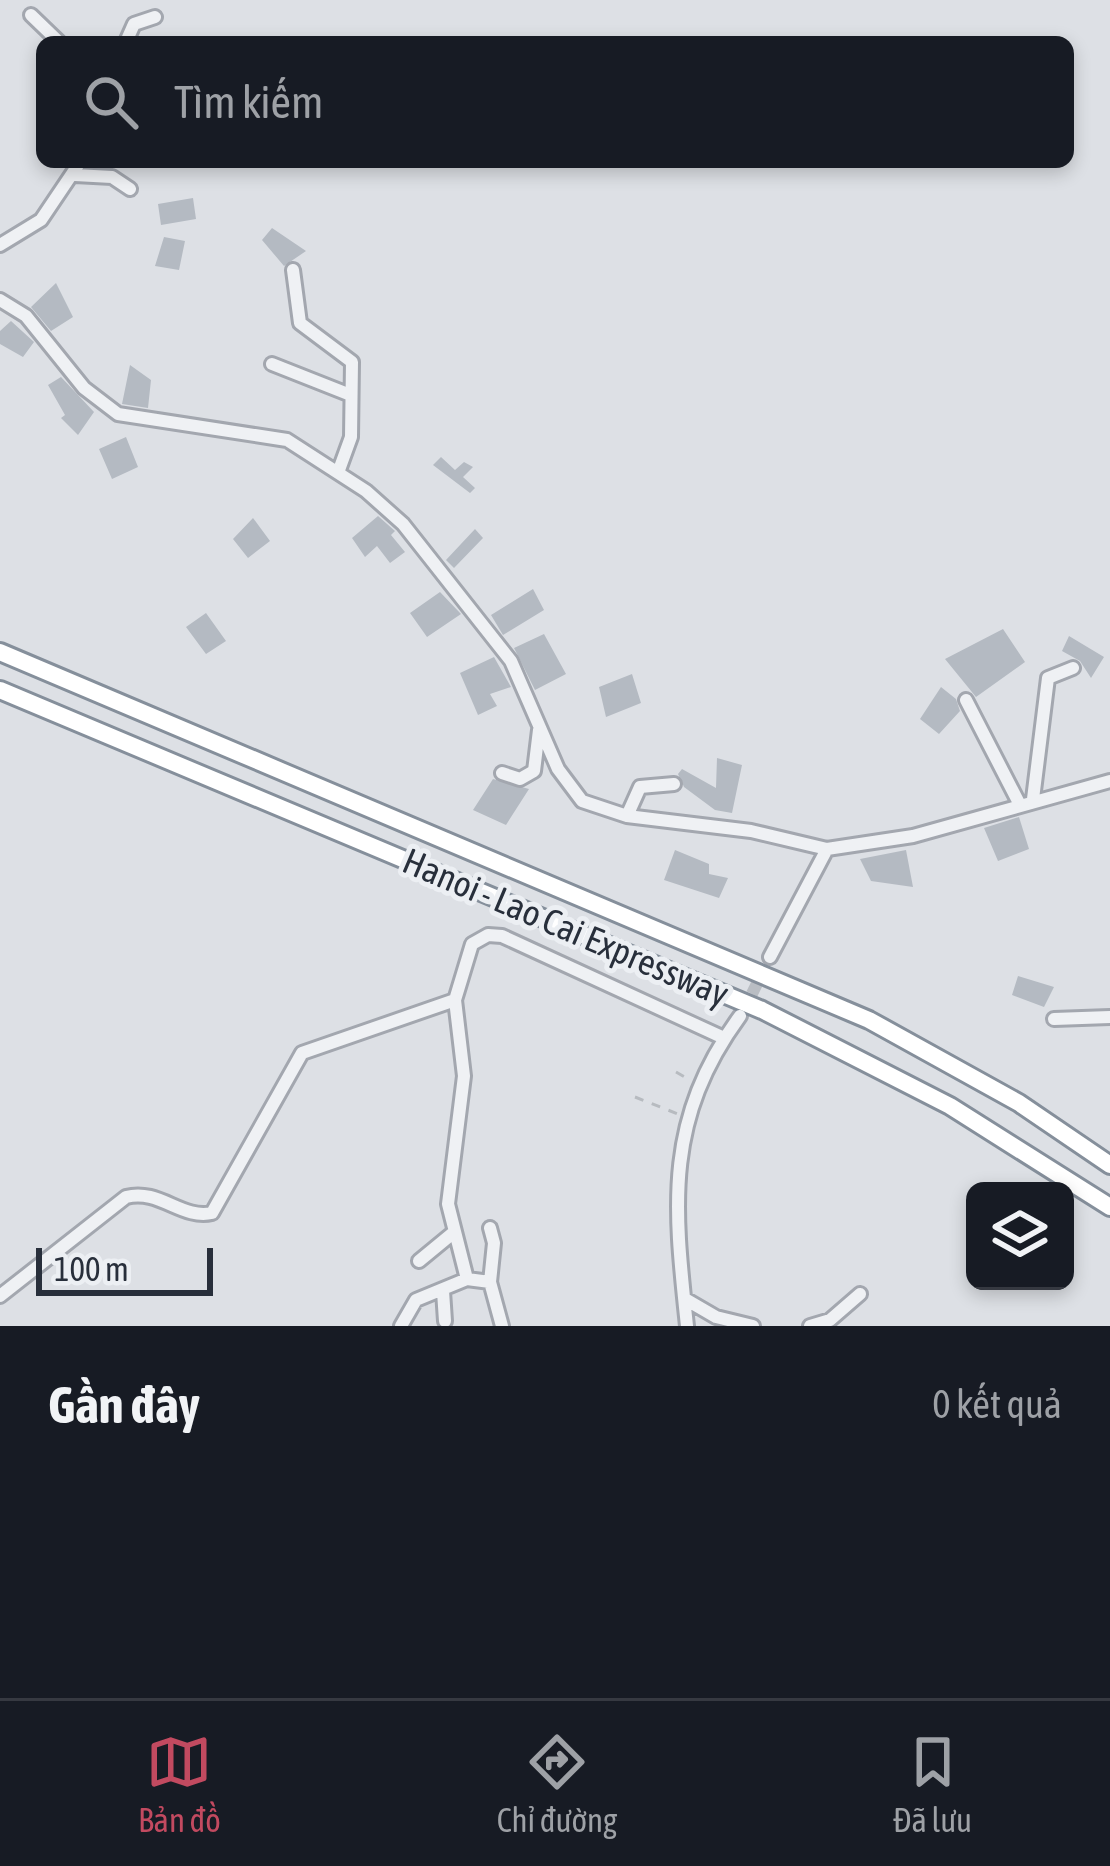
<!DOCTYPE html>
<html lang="vi">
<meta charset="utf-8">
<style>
:root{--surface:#171b24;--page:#20242c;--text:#f1f3f6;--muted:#9ea1a6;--line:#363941;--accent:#c24a60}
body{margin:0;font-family:"Asap Condensed",sans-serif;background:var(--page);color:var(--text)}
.controls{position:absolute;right:36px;bottom:36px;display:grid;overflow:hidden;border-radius:18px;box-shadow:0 6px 18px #0003}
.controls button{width:108px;height:108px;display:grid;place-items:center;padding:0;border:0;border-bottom:3px solid var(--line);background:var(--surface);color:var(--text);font:60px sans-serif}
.scale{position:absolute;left:36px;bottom:30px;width:177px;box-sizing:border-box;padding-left:12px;border:6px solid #282f3b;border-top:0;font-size:33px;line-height:42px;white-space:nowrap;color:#282f3b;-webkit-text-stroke:9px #eceff3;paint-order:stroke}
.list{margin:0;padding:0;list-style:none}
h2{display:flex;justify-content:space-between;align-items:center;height:156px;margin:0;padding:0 48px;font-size:51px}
h2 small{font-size:39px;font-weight:400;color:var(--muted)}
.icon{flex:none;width:66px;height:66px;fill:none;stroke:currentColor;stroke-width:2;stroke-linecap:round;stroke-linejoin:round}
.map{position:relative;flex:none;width:1110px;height:1326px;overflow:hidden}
.search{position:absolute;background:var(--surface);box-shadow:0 6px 18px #0003;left:36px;right:36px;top:36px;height:132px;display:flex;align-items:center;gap:30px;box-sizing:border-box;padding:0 42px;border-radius:18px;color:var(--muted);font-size:45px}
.sheet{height:372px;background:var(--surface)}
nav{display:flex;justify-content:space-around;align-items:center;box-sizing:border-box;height:168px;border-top:3px solid var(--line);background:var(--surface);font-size:33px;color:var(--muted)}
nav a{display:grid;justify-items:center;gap:6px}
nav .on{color:var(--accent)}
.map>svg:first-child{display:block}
</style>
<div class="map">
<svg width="1110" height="1326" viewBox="0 0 1110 1326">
<rect width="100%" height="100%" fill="#dde0e5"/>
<path fill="#b4bac2" d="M 193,198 L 196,219 L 161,225 L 158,204 Z
M 272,228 L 306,251 L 284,266 L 262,240 Z
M 164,237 L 185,241 L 179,270 L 155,266 Z
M 56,283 L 73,317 L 51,331 L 31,307 Z
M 11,321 L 34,342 L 23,357 L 0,344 L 0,331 Z
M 130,365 L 151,380 L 148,408 L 122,404 Z
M 61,377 L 94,412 L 78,435 L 61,418 L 65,415 L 48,385 Z
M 126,437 L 138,467 L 112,479 L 99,449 Z
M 441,457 L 455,470 L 464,462 L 473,467 L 463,477 L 475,488 L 470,493 L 433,465 Z
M 378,516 L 395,531 L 391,535 L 405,552 L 390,563 L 377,546 L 365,557 L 352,538 Z
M 253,518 L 270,541 L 248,558 L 233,539 Z
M 475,529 L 483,538 L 454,568 L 446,560 Z
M 533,589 L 544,610 L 503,635 L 491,615 Z
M 440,592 L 461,614 L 427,637 L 410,613 Z
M 206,613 L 226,641 L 206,654 L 186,627 Z
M 1003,629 L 1025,662 L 976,697 L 945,659 Z
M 544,634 L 566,674 L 535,690 L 514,648 Z
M 1069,636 L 1104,657 L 1091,678 L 1080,661 L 1062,651 Z
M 494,657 L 511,687 L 490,694 L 497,706 L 478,715 L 460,673 Z
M 632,674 L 641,703 L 606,717 L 599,687 Z
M 941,687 L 956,699 L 960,711 L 939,734 L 920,719 Z
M 717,758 L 742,765 L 732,813 L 715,810 L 684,787 L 678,774 L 682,769 L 716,788 Z
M 493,779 L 529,789 L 506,825 L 473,810 Z
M 1019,817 L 1029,849 L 998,861 L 984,828 Z
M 675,850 L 709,864 L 709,874 L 728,878 L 719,898 L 664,880 Z
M 906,850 L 913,887 L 871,881 L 860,859 Z
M 1018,976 L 1054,987 L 1044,1007 L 1012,995 Z"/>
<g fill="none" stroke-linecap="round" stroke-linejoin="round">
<path stroke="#b9bdc3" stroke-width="12" stroke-dasharray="12 6" stroke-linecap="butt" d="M 744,1010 L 770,957"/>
<g stroke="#a3a7af" stroke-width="18">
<path id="minor" d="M 31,15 L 59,42
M 126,42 L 134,24 L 155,17
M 75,175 L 112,177 L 130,189
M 0,245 L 41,220 L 80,162
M 293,270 L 300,323 L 352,362 L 351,437 L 339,470
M 0,300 L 26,316 L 84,388 L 118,414 L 287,440 L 366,491 L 403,524 L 511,661 L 558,769 L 582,801 L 627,816 L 751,831 L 827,849 L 913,836 L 1110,781
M 272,364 L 348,394
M 966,700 L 1019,803
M 502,773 L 520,779 L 534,771 L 539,730
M 1033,799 L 1048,678 L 1073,668
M 627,816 L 640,787 L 674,784
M 770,957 L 827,849
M 1054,1019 L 1110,1017
M 490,1228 L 494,1243 L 490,1282
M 419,1261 L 453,1233
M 467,1279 L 490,1282 L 502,1326
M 443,1291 L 445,1321
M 0,1296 L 126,1197 C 159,1188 182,1220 212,1213 L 302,1053 L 455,1000
M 685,1299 L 716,1317 L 753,1326
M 401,1326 L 416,1300 L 467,1279 L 448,1204 L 464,1076 L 455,1000 L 472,944 L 488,935 L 502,936 L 724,1038
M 687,1326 C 674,1205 664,1120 740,1016
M 810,1326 L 830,1320 L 860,1294"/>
</g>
<g stroke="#858f9b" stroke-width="22">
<path id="highway" d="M 0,652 L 869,1020 L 1019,1103 L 1110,1165
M 0,690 L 762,1010 L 950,1106 L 1110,1207"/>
</g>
<path stroke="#b7bbc0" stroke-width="3" stroke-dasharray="9 9" stroke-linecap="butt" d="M 676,1072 L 690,1080
M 635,1097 L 678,1114"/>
<use href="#minor" stroke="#eff1f4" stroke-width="12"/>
<use href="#highway" stroke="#fff" stroke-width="16"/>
</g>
<g text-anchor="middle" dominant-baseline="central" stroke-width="10" stroke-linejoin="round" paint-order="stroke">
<g font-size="36" fill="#282f3b" stroke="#eceff3">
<text transform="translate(566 927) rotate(23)">Hanoi - Lao Cai Expressway</text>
</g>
</g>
</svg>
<div class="controls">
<button><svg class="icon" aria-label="layers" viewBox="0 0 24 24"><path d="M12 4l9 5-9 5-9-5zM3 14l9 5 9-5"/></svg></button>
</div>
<div class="scale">100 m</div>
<div class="search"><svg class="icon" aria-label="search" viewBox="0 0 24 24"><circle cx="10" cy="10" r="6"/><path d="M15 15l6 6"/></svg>Tìm kiếm</div>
</div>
<section class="sheet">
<h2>Gần đây<small>0 kết quả</small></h2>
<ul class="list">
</ul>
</section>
<nav>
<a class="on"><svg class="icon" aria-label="map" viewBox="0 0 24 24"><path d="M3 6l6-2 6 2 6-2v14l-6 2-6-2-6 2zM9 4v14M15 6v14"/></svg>Bản đồ</a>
<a><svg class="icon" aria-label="directions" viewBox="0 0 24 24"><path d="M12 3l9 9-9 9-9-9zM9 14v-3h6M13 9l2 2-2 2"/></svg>Chỉ đường</a>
<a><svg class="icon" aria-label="saved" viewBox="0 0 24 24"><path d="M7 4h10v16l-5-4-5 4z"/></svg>Đã lưu</a>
</nav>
